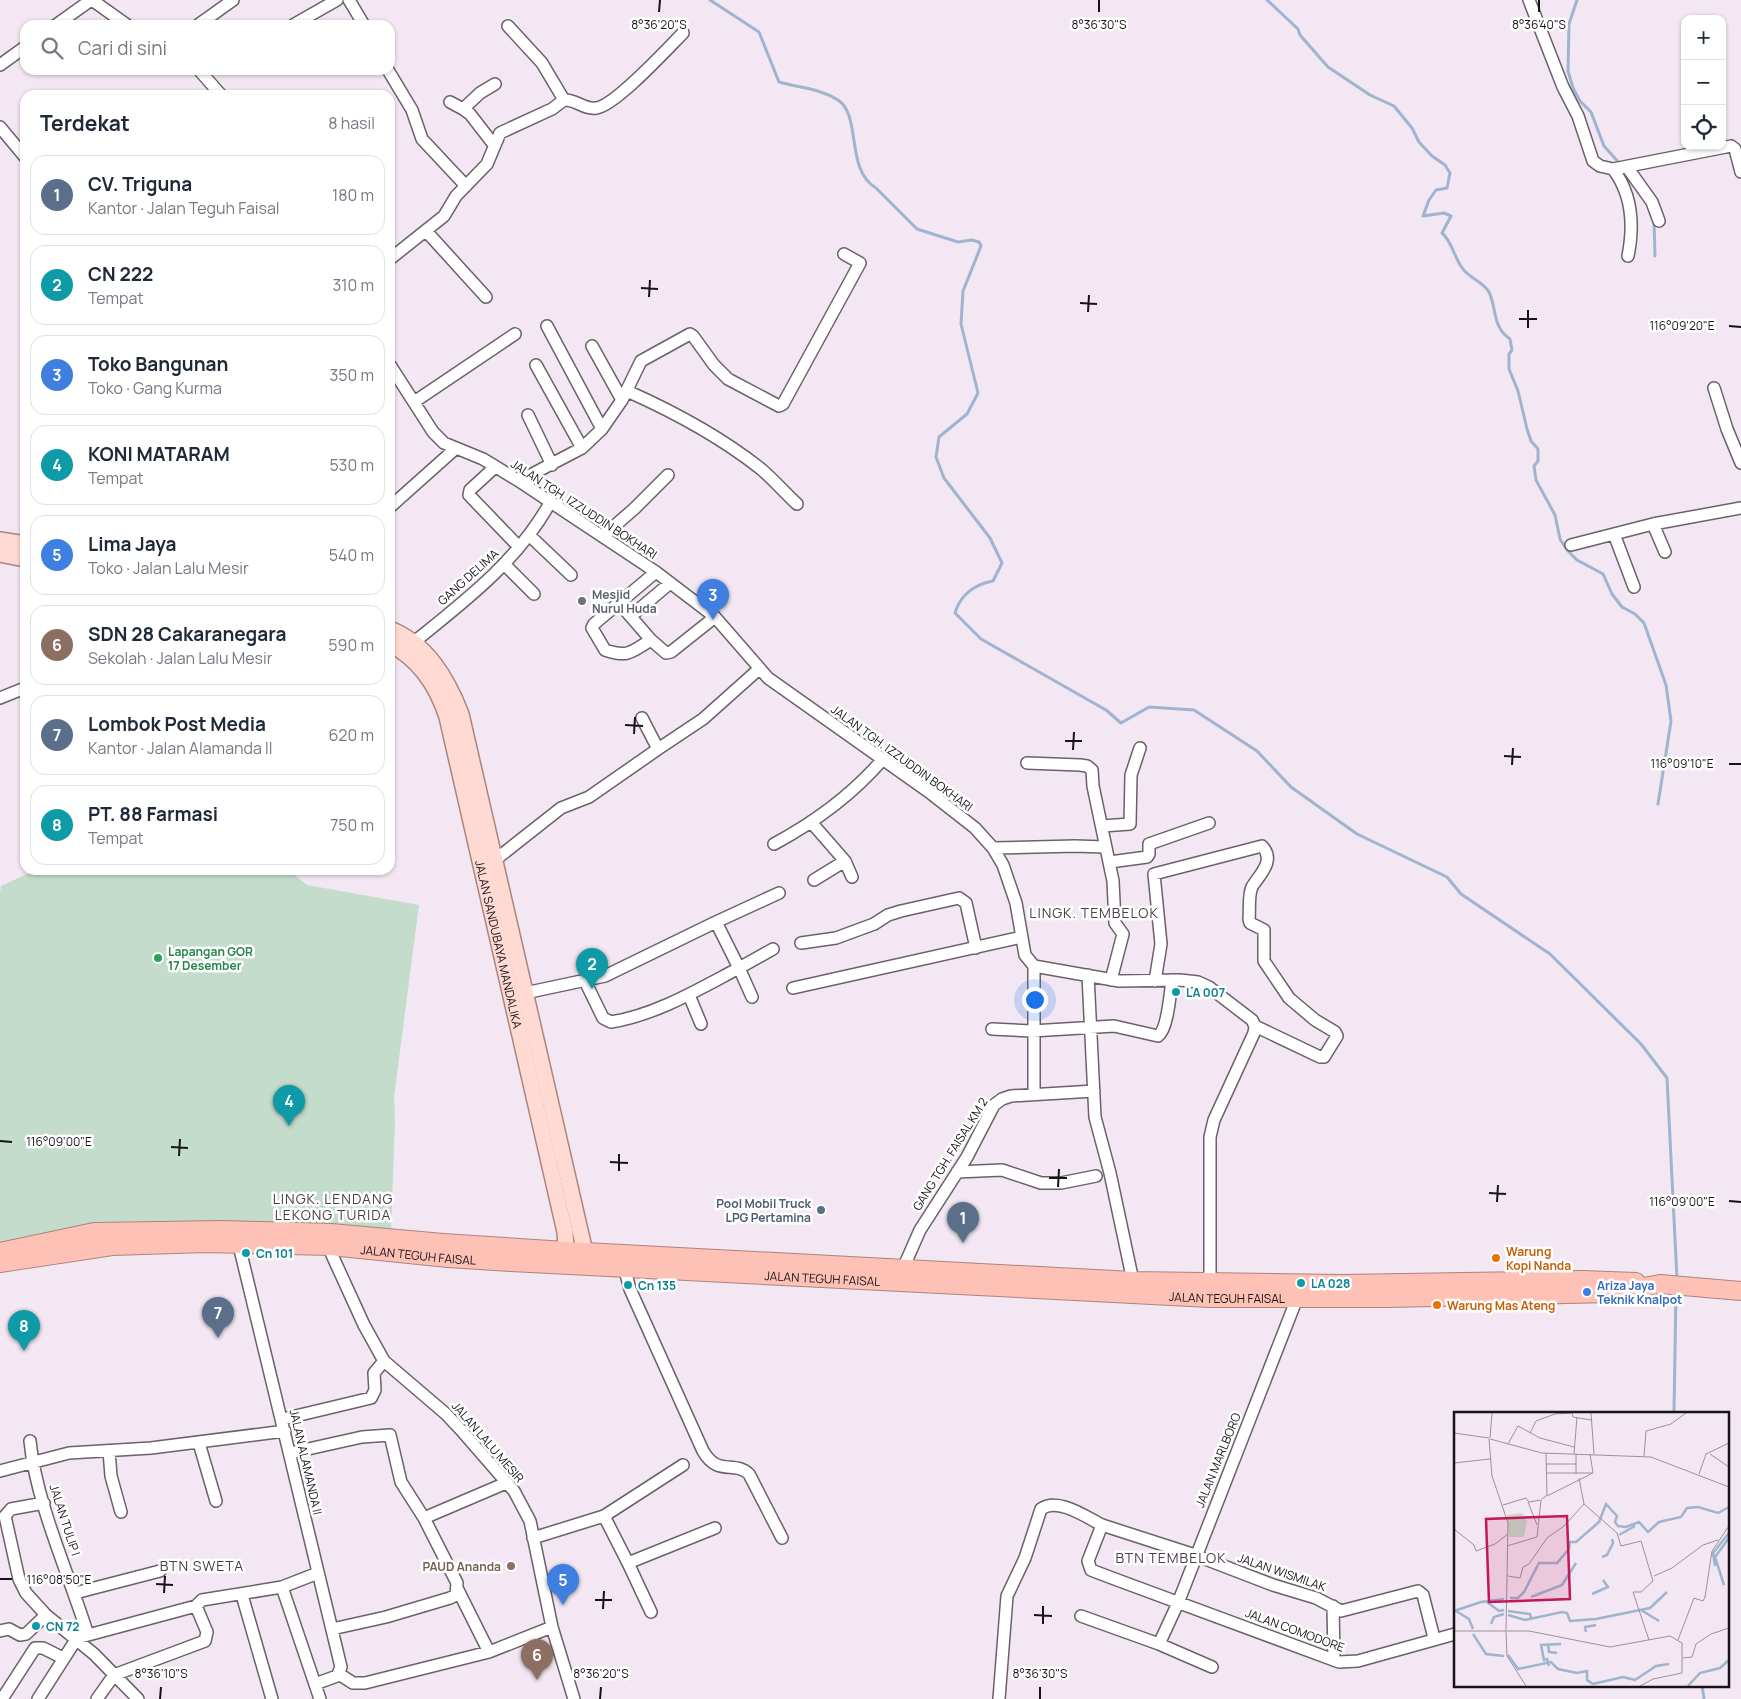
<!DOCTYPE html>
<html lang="id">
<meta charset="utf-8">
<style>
:root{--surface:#fff;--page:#f6f6f7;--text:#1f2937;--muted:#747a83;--line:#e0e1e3;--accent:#111827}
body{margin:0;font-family:Manrope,sans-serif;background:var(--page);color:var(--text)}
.controls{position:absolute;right:15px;top:15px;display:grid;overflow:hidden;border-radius:10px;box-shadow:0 1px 4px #0004}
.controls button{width:45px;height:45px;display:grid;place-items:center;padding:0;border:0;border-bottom:1px solid var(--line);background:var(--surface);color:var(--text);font:25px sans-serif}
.you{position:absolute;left:1034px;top:999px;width:18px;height:18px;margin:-12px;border:4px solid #fff;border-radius:50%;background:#1a73e8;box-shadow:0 0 0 8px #1a73e833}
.badge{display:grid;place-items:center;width:32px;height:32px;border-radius:50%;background:var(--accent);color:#fff;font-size:16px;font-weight:700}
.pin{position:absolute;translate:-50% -41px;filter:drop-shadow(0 1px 2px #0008)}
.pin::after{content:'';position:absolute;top:26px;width:18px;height:15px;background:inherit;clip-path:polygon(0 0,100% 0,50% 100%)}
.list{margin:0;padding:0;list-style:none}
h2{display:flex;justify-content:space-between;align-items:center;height:65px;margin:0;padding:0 20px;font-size:21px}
h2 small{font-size:16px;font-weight:400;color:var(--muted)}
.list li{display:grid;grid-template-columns:32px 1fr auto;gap:15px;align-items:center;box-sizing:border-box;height:80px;margin:0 10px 10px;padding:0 10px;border:1px solid var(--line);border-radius:15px}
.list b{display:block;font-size:19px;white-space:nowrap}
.list p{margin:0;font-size:16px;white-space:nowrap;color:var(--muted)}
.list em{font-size:16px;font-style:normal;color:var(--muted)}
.icon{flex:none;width:28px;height:28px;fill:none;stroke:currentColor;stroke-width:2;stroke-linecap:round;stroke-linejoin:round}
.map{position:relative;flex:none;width:1741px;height:1699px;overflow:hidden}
.search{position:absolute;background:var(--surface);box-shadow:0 1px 4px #0004;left:20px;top:20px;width:375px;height:55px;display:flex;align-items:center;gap:12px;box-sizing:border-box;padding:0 18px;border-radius:15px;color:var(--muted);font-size:19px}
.panel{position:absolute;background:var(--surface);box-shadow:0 1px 4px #0004;left:20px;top:90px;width:375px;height:785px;border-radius:15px}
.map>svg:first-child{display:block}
</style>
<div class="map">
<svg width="1741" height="1699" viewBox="0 0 1741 1699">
<rect width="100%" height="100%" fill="#f2e7f2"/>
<path fill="#c4dccc" d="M 36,870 L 288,870 L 307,885 L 419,905 L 394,1097 L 395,1120 L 391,1233 L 106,1226 L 0,1242 L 0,893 L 1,886 Z"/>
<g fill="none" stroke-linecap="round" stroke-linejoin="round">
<path stroke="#9fb4ce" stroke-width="3" d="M 710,0 L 759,32 L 779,82 C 800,88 819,88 838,100 C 862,116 845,170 876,188 L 917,229 L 958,242 L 972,240 L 979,242 L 981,246 L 963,291 L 961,324 L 978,393 L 967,414 L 939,437 L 936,457 L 944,478 L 990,538 L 1002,563 L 993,581 C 975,584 960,595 955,613 L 981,639 L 1106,710 L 1121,723 L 1149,707 L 1194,710 L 1257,751 L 1291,787 L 1357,834 L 1447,877 L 1461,894 L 1550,954 L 1641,1044 L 1667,1078 L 1677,1279
M 1267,0 L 1298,29 L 1300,35 L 1328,67 L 1370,95 L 1394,106 L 1412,128 L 1419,142 L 1432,156 L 1445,165 L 1450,173 L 1447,188 L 1436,190 L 1429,200 L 1423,216 L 1444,213 L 1451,216 L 1442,233 C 1452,241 1454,258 1463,269 C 1469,278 1484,282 1489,292 C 1497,309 1492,327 1510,339 L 1512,350 L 1509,354 L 1509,369 L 1518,391 L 1527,429 L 1531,441 L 1538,449 L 1538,461 L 1534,466 L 1536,480 L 1555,515 L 1560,539 L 1567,550 L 1577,560 L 1603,574 L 1612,594 L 1622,607 L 1635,614 L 1644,623 L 1666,685 L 1671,721 L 1658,804
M 1577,0 L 1569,24 L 1568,71 L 1573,88 L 1580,101 L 1591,112 L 1604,146 L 1621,165
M 1654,222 L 1655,256
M 1674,1413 L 1676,1290
M 1702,1685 L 1704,1699"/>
<g stroke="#6a616a" stroke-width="14">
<path id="minor" d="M 92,0 L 127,25
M 349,0 L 364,25
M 1529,0 L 1563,87 L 1578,116 L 1593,161 L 1600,166 L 1613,169 L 1731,146 L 1735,149 L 1741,172
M 56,25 L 91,0
M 198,25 L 233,0
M 293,25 L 337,0
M 508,26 L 542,63 L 564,100
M 0,65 L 25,47
M 199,70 L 221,95
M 388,70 L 412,110 L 422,139 L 466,186
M 450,102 L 463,109
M 0,127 L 25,157
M 494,145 L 470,114 L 463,109 L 480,93 L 495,84
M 1627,167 L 1652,202 L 1659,221
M 1613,169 C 1632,194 1634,226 1628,256
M 426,231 L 486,297
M 390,259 L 444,216 L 456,196 L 487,164 L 500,133 L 552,109 L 564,100 C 576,99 584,110 596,108 C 615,106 667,49 683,33
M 547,326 L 602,429
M 592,346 L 622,400
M 390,365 L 433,432 L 444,443 L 483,459 L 519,481 L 656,572 L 715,617 L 768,678 L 929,792 L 975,828 L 993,848 L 1003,865 L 1016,903 L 1025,955 L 1034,966 L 1119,981 L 1180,980 L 1198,982 L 1209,987 L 1252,1020 L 1255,1026 L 1254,1033 L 1214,1120 L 1210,1137 L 1210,1289
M 536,365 L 582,448
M 1714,388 L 1727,429 L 1741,463
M 627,391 C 672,411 722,438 761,469 C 774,480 785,493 797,504
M 414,402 L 515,334
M 528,415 L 552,465
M 495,467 L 470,490 L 469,495 L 519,547
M 519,481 L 582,448 L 602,429 L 622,400 L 641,361 L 690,334 L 693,336 L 714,365 L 728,379 L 779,406 L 783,404 L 860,263 L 844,254
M 390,507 L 455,449
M 1653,524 L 1665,552
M 1614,534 L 1634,587
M 529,535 L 571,575
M 603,536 L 635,508 L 668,475
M 1571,545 L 1653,524 L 1741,508
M 505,565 L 534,594
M 619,603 L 651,640 L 666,653 L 671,652 L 715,617
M 631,616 L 669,584
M 651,640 C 631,652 629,658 605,650 L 592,628 L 594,624 L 656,572
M 414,642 C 465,601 519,560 551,501
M 0,698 L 25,688
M 642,718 L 658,749 L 703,719 L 759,669
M 1027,763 L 1080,765 L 1087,766 L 1092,770 L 1093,786 L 1113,881 L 1115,923 L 1123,934 L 1111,980
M 811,822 L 845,861 L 852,877
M 1102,826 L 1130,824 L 1131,775 L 1140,748
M 774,844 C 815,822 853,794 883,759
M 993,848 L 1075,846 L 1105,847
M 495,860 L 561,808 L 589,797 L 658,749
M 1110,862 L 1147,857 L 1149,854 L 1149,844 L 1209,823
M 814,880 L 845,861
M 801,943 L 836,938 L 874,924 L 888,915 L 901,911 L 959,898 L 966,903 L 976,948
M 1034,966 L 1034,1094
M 1088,975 L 1095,1117 L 1110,1173 L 1133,1281
M 585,981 L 603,1018 L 611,1022 C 656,1015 699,989 739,968 L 716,922 L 779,893
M 1155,981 L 1161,944 L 1154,874 L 1262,846 C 1276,861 1259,875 1252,887 C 1248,895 1250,910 1249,919 L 1250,923 L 1264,930 L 1264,961 L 1289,998 L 1315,1020 L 1335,1032 L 1337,1036 L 1324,1057 L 1320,1057 L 1255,1026
M 793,988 L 1022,937
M 525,993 L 605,976 L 716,922
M 689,995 L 701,1024
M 752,997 L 739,968 L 773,949
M 992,1029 L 1032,1031 L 1114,1026 L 1158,1036 C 1168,1029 1170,993 1172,980
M 957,1172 L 1002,1170 L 1041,1183 L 1061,1183 L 1096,1176
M 237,1237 L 341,1667 L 337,1676 L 315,1684
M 331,1239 L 332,1255 L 364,1325 L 384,1361 L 446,1414 L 461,1430 L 514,1491 L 530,1521 L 552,1627 L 574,1699
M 623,1263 L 630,1289 L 703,1451 C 718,1477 734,1460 749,1474 L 782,1538
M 901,1273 L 920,1230 L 967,1157 L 994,1105 L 1002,1099 L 1011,1096 L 1094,1091
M 283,1419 L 371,1398 L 375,1390 L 374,1373 L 384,1361
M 30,1441 C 36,1503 69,1574 88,1635
M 199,1443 L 216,1501
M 109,1451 L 111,1476 L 121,1512
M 290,1453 L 362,1437 L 390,1435 L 401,1482 L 424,1518 L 457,1583 L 456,1595 L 450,1598 L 386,1617 L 332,1629
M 0,1471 L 69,1453 L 151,1448 L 285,1431
M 44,1503 L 11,1509 L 5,1516 L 19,1579 L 26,1593 L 46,1615 L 94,1654 L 138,1699
M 604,1516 L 628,1563 L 715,1528
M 424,1518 L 506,1483
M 533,1538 L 604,1516 L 683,1465
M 628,1563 L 651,1612
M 282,1587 L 320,1699
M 457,1588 L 489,1652
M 75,1593 L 160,1571
M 242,1595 L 272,1699
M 1333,1606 L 1334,1659
M 1081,1616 L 1159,1644 L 1212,1667
M 0,1631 L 9,1629 L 20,1635 L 26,1634 L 46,1615
M 1434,1638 L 1423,1595 L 1418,1591 L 1341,1611 L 1316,1598 L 1273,1585 L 1195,1555 L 1102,1525 L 1088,1561 L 1091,1570 L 1112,1578 L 1339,1662 L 1358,1661 L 1455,1634
M 1159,1644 L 1178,1603 L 1294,1306 L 1297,1293
M 339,1674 L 353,1683 L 365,1683 L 489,1652 L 552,1627
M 2,1699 L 35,1648 L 43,1648 L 63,1658
M 38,1699 L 77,1638 L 196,1606 L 202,1600 L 282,1587 L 318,1573
M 97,1699 L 114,1675 L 205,1641 L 207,1632 L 196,1606
M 999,1699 L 1007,1596 L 1025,1558 L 1041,1509 C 1058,1497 1086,1517 1102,1525"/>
</g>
<g stroke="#ac847e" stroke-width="18">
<g id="major">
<path d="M 0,540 L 25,544"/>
<path d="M 0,554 L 25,559"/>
<path d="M 390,629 C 427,644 447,678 461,714 L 585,1252 L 585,1261"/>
<path id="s1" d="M 390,644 C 419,659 437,686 447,717 L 565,1232 L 567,1263"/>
</g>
</g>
<g stroke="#ac847e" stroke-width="20">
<g id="highway">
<path d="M 0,1252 L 94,1232 L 223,1230 L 331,1233 L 443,1243 L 566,1251 L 1133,1281 L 1343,1284 L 1583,1280 L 1636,1282"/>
<path id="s2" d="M 0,1263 L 112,1246 L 206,1243 L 331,1246 L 448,1258 L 511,1262 L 1210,1298 L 1387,1298 L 1610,1293 L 1660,1284 L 1741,1291"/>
</g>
</g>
<use href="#minor" stroke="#fff" stroke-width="11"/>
<use href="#major" stroke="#fedad3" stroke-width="15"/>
<use href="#highway" stroke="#fdc1b5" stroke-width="18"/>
</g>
<path fill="none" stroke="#171317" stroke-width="2" d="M 659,12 L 660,0M 1099,12 L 1099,0M 1539,12 L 1539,0M 641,288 L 658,289M 649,297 L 650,280M 1080,303 L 1097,304M 1088,312 L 1089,295M 1519,319 L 1537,319M 1729,326 L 1741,327M 1528,328 L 1528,310M 625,725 L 643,726M 634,734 L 635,717M 1065,741 L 1082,741M 1073,750 L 1074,732M 1504,756 L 1521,757M 1729,764 L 1741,764M 1512,765 L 1513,748M 0,1141 L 12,1142M 171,1147 L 188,1148M 179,1156 L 180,1139M 610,1162 L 628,1163M 619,1171 L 619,1154M 1049,1178 L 1067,1178M 1058,1187 L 1059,1169M 1489,1193 L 1506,1194M 1729,1201 L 1741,1202M 1497,1202 L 1498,1185M 0,1579 L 12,1579M 156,1584 L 173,1585M 164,1593 L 165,1576M 595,1600 L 612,1600M 603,1609 L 604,1591M 1034,1615 L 1052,1616M 1043,1624 L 1043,1606M 160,1699 L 161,1687M 600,1699 L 601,1687M 1040,1699 L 1040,1687"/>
<circle fill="#6b7280" stroke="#fff" stroke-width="2" cx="582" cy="601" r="5"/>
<circle fill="#2e9e5b" stroke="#fff" stroke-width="2" cx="158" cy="958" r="5"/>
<g fill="#0f9aa8" stroke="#fff" stroke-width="2">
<circle cx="1176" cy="992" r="5"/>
<circle cx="246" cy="1253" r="5"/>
<circle cx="1301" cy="1283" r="5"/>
<circle cx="628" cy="1285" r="5"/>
<circle cx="36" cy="1626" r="5"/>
</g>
<circle fill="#5c6f8a" stroke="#fff" stroke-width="2" cx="821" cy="1210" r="5"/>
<g fill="#e8710a" stroke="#fff" stroke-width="2">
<circle cx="1496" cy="1258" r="5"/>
<circle cx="1437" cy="1305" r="5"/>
</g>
<circle fill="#3f7fe0" stroke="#fff" stroke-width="2" cx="1587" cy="1292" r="5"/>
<circle fill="#8d6e63" stroke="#fff" stroke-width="2" cx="511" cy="1566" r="5"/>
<g text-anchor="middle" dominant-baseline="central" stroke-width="5" stroke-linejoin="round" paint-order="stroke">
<g font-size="12" fill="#171317" stroke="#fff">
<text transform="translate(584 509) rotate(33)">JALAN TGH. IZZUDDIN BOKHARI</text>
<text transform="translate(468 577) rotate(-42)">GANG DELIMA</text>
<text transform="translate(902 758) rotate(36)">JALAN TGH. IZZUDDIN BOKHARI</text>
<text stroke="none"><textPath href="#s1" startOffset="328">JALAN SANDUBAYA MANDALIKA</textPath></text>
<text transform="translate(950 1154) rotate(-58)">GANG TGH. FAISAL KM 2</text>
<text stroke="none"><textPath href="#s2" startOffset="420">JALAN TEGUH FAISAL</textPath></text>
<text stroke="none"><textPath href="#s2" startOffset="825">JALAN TEGUH FAISAL</textPath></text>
<text stroke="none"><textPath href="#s2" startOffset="1230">JALAN TEGUH FAISAL</textPath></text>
<text transform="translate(488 1442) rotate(49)">JALAN LALU MESIR</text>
<text transform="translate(1218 1460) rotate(-68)">JALAN MARLBORO</text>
<text transform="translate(306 1462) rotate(77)">JALAN ALAMANDA II</text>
<text transform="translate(65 1520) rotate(72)">JALAN TULIP I</text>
<text transform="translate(1282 1572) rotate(19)">JALAN WISMILAK</text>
<text transform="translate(1295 1630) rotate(20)">JALAN COMODORE</text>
</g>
<g font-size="12" font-weight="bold" fill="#5b616d" stroke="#fff" text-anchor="start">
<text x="592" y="594">Mesjid<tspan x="592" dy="14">Nurul Huda</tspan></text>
</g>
<g font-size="12" font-weight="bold" fill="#27864d" stroke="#fff" text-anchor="start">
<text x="168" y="951">Lapangan GOR<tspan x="168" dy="14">17 Desember</tspan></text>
</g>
<g font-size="12" font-weight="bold" fill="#0d838f" stroke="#fff" text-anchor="start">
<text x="1186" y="992">LA 007</text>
<text x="256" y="1253">Cn 101</text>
<text x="1311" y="1283">LA 028</text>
<text x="638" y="1285">Cn 135</text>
<text x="46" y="1626">CN 72</text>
</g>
<g font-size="12" font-weight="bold" fill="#4e5e75" stroke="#fff" text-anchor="end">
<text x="811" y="1203">Pool Mobil Truck<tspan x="811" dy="14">LPG Pertamina</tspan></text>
</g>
<g font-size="12" font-weight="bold" fill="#c56008" stroke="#fff" text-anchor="start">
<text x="1506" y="1251">Warung<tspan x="1506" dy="14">Kopi Nanda</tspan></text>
<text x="1447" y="1305">Warung Mas Ateng</text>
</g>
<g font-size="12" font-weight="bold" fill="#366cbe" stroke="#fff" text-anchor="start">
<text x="1597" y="1285">Ariza Jaya<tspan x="1597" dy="14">Teknik Knalpot</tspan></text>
</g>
<g font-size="12" font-weight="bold" fill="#785e54" stroke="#fff" text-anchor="end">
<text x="501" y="1566">PAUD Ananda</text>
</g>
<g font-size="14" letter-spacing="1" fill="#494049" stroke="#fff">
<text x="1094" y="912">LINGK. TEMBELOK</text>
<text x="333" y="1198">LINGK. LENDANG<tspan x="333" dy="16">LEKONG TURIDA</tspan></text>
<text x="1171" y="1557">BTN TEMBELOK</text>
<text x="202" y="1565">BTN SWETA</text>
</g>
</g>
<g transform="translate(1454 1412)">
<rect width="275" height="275" fill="#f2e7f2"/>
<path d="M 68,101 L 73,109 L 70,125 L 55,125 L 53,103 Z" fill="#c4dccc"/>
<path fill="none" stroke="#9fb4ce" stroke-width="2.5" d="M 165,123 L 181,114M 148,145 L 153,143 L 159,131 L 158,127M 261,154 L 259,141 L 275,121M 270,173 L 261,145 L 275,126M 138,182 L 154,175 L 149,168M 77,185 L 108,173 L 122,151M 56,186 L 64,186 L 70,180 L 85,151 L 103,151 L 115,137 L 116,130 L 122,130 L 145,110 L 152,92 L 163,104 L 161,110 L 164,114 L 172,115 L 185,110 L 194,120 L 205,110 L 227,105 L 233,96 L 244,95 L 264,101 L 275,95M 33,190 L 45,199 L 50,198M 187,198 L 205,209M 0,199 L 27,190 L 50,187M 2,199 L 15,207 L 19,217M 54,199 L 76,202 L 77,206M 54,203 L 71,208 L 108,200 L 113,201 L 116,209 L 142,207 L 196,196 L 213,180M 37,212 L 40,205 L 50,202M 132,220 L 131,215 L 142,213M 19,222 L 32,242 L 50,244M 94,232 L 95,240 L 103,241M 54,243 L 64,257 L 97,250 L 104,257 L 123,261 L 133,259 L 133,268 L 139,272 L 169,265 L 181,268 L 202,254 L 215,252M 95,254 L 93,247 L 90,248 L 87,233 L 107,232M 234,274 L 246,261 L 266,256 L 275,248"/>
<path fill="none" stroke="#9a929a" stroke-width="1" d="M 137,1 L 140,42M 0,21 L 35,26M 76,21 L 82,9 L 101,2 L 118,1 L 119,5 L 137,8M 36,26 L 38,1M 36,27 L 88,41 L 197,45 L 275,75M 54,32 L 64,14 L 86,26 L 120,35M 120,42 L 123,5M 122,42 L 122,62M 136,42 L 139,61M 256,42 L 275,55M 190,44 L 192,19 L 217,12 L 232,1M 0,51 L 36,47M 92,52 L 123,52M 92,61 L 138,61M 245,62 L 252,42 L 275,31M 93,84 L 139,61M 87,88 L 93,83 L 92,41M 74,90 L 83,113M 130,92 L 163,121 L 167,134 L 187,129 L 199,169 L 187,180 L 179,180 L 195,228M 49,93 L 72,86 L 75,90 L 86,88M 0,117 L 20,133 L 22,139 L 41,132 L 54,122M 53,134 L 83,125 L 87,88M 54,164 L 66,166 L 69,155 L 75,152 L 93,126 L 110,114 L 130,92 L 125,66M 200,164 L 218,156 L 249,133 L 264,128M 0,219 L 52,219 L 54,111 L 38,64 L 35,27M 52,219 L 53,244 L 72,274M 53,219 L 75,219 L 156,235 L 216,224 L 228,231 L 228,261 L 199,267 L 186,274M 224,228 L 240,186 L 249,189 L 251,185 L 258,139 L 275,114M 229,246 L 238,245 L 242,232 L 257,222 L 275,216"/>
<path fill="#c2185b" fill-opacity="0.15" stroke="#c2185b" stroke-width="2.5" d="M 113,104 L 116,187 L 35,190 L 32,107 Z"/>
<rect width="275" height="275" fill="none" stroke="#171317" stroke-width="2.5"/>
</g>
<g font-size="12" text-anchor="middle" fill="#171317" stroke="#fff" stroke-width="5" stroke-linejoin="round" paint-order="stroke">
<text x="659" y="29">8°36'20"S</text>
<text x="1099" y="29">8°36'30"S</text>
<text x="1539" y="29">8°36'40"S</text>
<text x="1682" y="330">116°09'20"E</text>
<text x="1682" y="768">116°09'10"E</text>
<text x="59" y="1146">116°09'00"E</text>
<text x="1682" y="1206">116°09'00"E</text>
<text x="59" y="1584">116°08'50"E</text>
<text x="161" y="1678">8°36'10"S</text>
<text x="601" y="1678">8°36'20"S</text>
<text x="1040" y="1678">8°36'30"S</text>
</g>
</svg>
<div class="controls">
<button>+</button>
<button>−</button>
<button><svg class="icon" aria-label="locate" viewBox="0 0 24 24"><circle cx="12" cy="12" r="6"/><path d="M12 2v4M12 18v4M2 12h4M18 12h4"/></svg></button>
</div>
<div class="you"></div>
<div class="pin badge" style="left:963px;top:1243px;background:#5c6f8a">1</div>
<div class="pin badge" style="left:592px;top:989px;background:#0f9aa8">2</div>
<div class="pin badge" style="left:713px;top:620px;background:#3f7fe0">3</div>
<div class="pin badge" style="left:289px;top:1126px;background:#0f9aa8">4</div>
<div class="pin badge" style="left:563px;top:1605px;background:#3f7fe0">5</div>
<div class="pin badge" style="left:537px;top:1680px;background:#8d6e63">6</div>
<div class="pin badge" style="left:218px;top:1338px;background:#5c6f8a">7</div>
<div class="pin badge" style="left:24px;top:1351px;background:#0f9aa8">8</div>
<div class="search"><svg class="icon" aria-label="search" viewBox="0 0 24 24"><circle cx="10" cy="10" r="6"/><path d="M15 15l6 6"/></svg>Cari di sini</div>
<section class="panel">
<h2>Terdekat<small>8 hasil</small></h2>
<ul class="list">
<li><span class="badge" style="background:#5c6f8a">1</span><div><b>CV. Triguna</b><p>Kantor · Jalan Teguh Faisal</p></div><em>180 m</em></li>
<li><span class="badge" style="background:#0f9aa8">2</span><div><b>CN 222</b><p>Tempat</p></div><em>310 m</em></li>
<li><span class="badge" style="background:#3f7fe0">3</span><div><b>Toko Bangunan</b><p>Toko · Gang Kurma</p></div><em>350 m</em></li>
<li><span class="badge" style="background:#0f9aa8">4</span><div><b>KONI MATARAM</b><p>Tempat</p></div><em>530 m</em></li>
<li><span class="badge" style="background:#3f7fe0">5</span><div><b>Lima Jaya</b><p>Toko · Jalan Lalu Mesir</p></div><em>540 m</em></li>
<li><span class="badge" style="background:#8d6e63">6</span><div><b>SDN 28 Cakaranegara</b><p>Sekolah · Jalan Lalu Mesir</p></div><em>590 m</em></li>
<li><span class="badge" style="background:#5c6f8a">7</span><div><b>Lombok Post Media</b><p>Kantor · Jalan Alamanda II</p></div><em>620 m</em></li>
<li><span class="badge" style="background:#0f9aa8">8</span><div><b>PT. 88 Farmasi</b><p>Tempat</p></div><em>750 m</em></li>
</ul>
</section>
</div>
